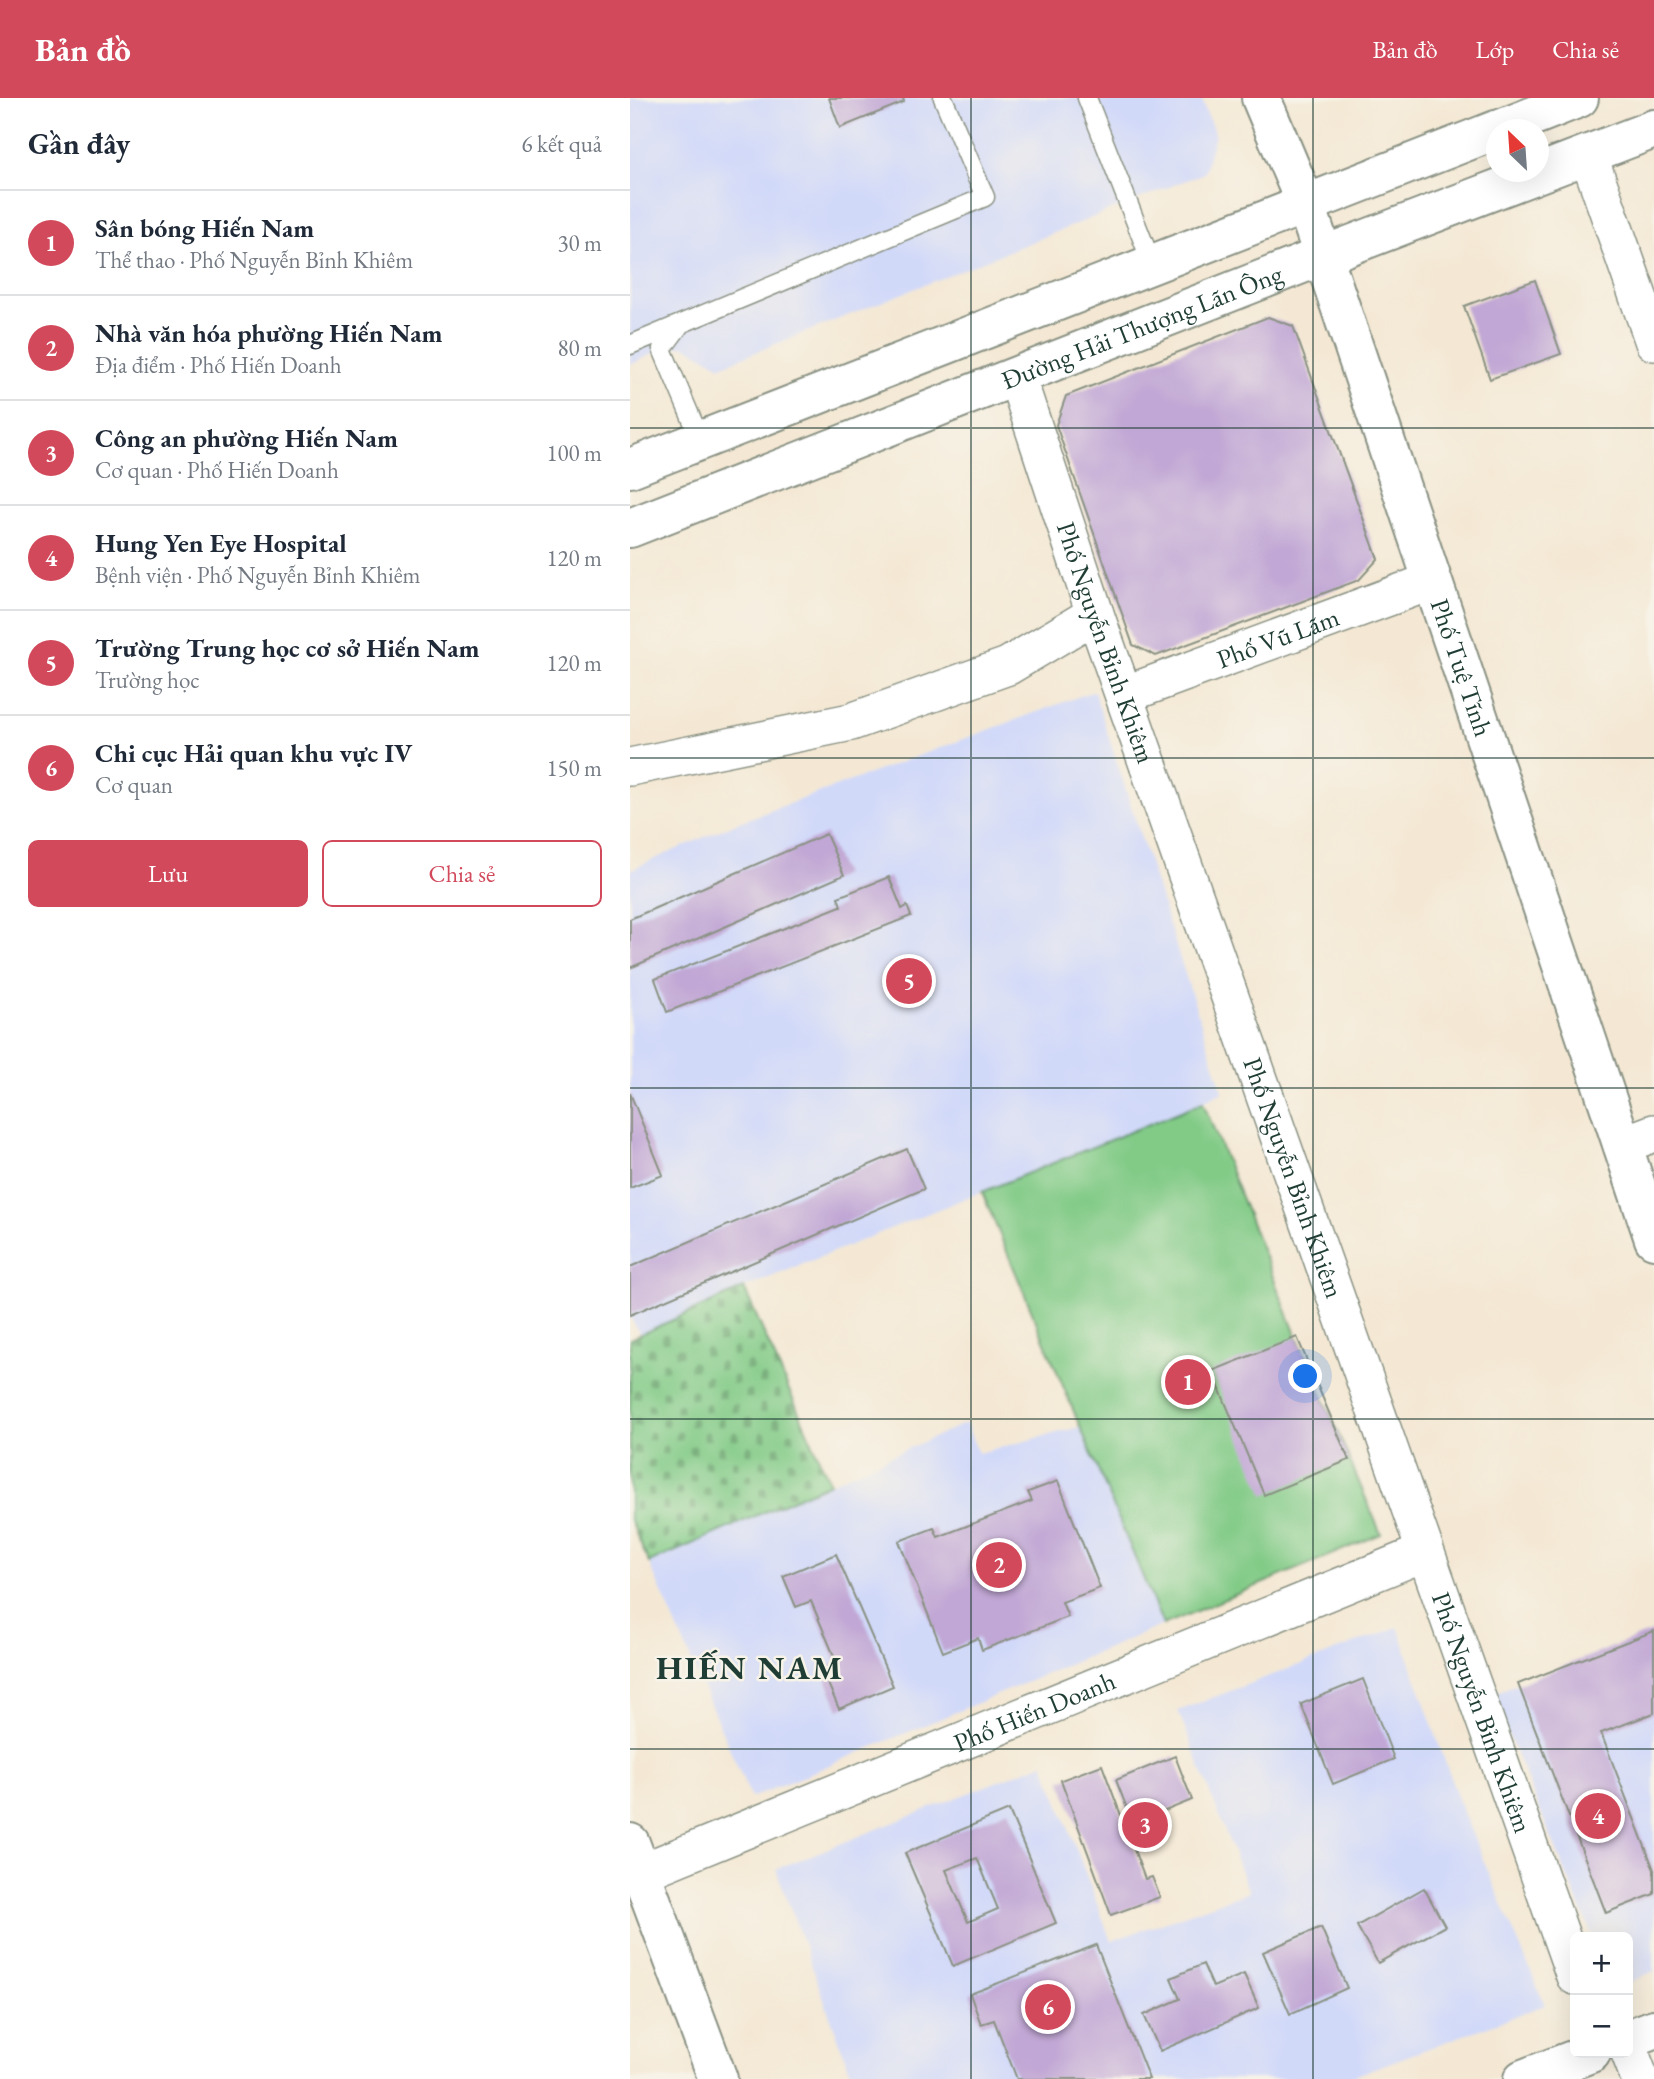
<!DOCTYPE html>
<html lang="vi">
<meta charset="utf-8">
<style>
:root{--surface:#fff;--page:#f6f6f7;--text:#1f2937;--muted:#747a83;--line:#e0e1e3;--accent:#d1495b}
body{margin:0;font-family:"EB Garamond",serif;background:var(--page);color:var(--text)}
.controls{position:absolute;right:21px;bottom:21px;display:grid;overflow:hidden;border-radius:10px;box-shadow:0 7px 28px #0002}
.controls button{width:63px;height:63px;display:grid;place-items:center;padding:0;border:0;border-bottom:2px solid var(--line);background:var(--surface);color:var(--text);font:35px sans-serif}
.compass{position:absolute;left:856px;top:21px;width:63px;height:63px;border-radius:50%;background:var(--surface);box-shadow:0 7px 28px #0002;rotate:335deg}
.you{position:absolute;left:676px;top:1279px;width:24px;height:24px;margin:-18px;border:5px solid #fff;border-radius:50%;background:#1a73e8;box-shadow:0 0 0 10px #1a73e833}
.badge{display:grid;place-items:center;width:46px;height:46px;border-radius:50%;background:var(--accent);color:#fff;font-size:23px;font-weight:700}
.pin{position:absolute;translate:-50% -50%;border:4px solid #fff;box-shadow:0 2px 7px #0006}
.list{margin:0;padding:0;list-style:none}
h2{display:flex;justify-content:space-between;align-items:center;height:91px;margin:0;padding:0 28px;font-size:30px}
h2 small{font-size:23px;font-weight:400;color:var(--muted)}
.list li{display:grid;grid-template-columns:46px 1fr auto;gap:21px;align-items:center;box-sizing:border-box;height:105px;padding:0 28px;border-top:2px solid var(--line)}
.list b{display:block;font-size:26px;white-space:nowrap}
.list p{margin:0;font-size:23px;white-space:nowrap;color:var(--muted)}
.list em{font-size:23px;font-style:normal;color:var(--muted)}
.actions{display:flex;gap:14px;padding:21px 28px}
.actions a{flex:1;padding:16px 0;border:2px solid var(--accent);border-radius:10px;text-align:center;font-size:24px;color:var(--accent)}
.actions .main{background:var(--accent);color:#fff}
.map{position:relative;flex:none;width:1024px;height:1981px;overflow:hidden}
header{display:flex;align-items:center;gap:42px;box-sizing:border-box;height:98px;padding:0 35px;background:var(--accent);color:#fff}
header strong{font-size:33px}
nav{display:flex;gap:38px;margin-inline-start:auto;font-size:24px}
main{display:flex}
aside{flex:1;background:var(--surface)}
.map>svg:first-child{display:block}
</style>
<header>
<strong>Bản đồ</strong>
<nav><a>Bản đồ</a><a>Lớp</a><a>Chia sẻ</a></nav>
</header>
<main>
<aside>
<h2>Gần đây<small>6 kết quả</small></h2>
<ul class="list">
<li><span class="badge">1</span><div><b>Sân bóng Hiến Nam</b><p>Thể thao · Phố Nguyễn Bỉnh Khiêm</p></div><em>30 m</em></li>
<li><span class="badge">2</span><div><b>Nhà văn hóa phường Hiến Nam</b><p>Địa điểm · Phố Hiến Doanh</p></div><em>80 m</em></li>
<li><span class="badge">3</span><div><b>Công an phường Hiến Nam</b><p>Cơ quan · Phố Hiến Doanh</p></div><em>100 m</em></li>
<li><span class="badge">4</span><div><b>Hung Yen Eye Hospital</b><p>Bệnh viện · Phố Nguyễn Bỉnh Khiêm</p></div><em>120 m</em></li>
<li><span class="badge">5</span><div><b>Trường Trung học cơ sở Hiến Nam</b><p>Trường học</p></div><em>120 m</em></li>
<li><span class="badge">6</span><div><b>Chi cục Hải quan khu vực IV</b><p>Cơ quan</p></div><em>150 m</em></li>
</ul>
<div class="actions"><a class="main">Lưu</a><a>Chia sẻ</a></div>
</aside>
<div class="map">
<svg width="1024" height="1981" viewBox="0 0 1024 1981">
<defs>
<pattern id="cemetery-stones" width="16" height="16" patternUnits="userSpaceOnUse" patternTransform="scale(1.75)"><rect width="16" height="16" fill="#82cb87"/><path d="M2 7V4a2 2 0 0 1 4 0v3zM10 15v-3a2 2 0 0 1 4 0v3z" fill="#6aa66f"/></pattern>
</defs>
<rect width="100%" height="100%" fill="#f7f3e8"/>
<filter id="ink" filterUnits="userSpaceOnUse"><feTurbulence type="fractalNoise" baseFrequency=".0143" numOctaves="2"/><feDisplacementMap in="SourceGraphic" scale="14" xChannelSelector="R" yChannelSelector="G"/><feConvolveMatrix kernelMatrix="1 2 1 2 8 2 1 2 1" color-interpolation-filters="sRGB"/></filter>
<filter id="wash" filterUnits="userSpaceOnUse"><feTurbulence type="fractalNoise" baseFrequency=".00686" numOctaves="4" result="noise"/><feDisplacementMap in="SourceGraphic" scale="28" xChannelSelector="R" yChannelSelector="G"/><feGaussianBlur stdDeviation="1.57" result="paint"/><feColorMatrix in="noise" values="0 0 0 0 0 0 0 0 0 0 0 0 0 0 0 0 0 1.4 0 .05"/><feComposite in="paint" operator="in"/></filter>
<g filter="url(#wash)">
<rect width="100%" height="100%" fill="#f4e8d4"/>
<path fill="#d1d9f9" d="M 0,0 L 571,0 L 585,37 L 574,75 L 91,268 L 55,248 L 32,251 L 0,267 Z
M 464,593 L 593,994 L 573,1004 L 114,1190 L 10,1236 L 0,1219 L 0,772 L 104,726 Z
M 336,1325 L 348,1355 L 450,1329 L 533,1527 L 121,1700 L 19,1465 Z
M 768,1529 L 832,1712 L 915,1907 L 715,1981 L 223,1981 L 146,1771 L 414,1665 L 481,1843 L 619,1794 L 548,1613 Z
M 1024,1533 L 1024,1873 L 998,1885 L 998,1839 L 963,1839 L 861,1596 Z"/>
<path fill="#82cb87" stroke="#50845e" stroke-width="2" d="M 573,1004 L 667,1239 L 751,1436 L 533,1527 L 352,1094 Z"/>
<path fill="url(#cemetery-stones)" stroke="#50845e" stroke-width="2" d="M 114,1190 L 200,1385 L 19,1465 L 0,1422 L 0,1241 Z"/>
<g id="blocks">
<path fill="#c1a7d5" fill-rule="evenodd" d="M 199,0 L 273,0 L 274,4 L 210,30 Z
M 905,182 L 931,256 L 860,281 L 834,208 Z
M 638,219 L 663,228 L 748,461 L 729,482 L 526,558 L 503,547 L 426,327 L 436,298 Z
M 196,736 L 214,777 L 0,870 L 0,821 Z
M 259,779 L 272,811 L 277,808 L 281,818 L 37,914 L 25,881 L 211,808 L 208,799 Z
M 0,995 L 33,1077 L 0,1090 Z
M 277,1051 L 294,1091 L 0,1217 L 0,1169 Z
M 667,1239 L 719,1362 L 634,1397 L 582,1273 Z
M 428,1383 L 470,1490 L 432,1504 L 438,1519 L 352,1552 L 348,1540 L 313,1554 L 269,1443 L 304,1430 L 308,1439 L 402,1403 L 398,1394 Z
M 206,1456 L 263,1588 L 209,1611 L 192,1572 L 207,1565 L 181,1503 L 166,1509 L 153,1478 Z
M 1024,1533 L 1024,1615 L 971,1635 L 1024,1772 L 1024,1796 L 976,1815 L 888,1586 Z
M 733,1581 L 764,1661 L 703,1686 L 671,1606 Z
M 545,1658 L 562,1702 L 503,1726 L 486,1682 Z
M 472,1667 L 515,1781 L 522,1779 L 530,1799 L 481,1817 L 431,1682 Z
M 379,1712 L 426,1825 L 323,1868 L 275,1755 ZM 347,1760 L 368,1811 L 338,1824 L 316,1772 Z
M 794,1790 L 815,1828 L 748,1865 L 727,1828 Z
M 691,1829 L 717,1890 L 660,1916 L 633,1854 Z
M 466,1847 L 519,1981 L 387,1981 L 364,1922 L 351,1926 L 340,1896 Z
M 573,1866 L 583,1889 L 614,1876 L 629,1910 L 530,1953 L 514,1917 L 550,1901 L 541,1880 Z"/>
</g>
</g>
<g filter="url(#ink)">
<use href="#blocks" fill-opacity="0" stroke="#8a9284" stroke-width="2"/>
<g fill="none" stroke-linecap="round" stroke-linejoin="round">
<g stroke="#8a9284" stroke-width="21">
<path id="lane" d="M 457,0 L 522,166
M 50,227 L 32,251 L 71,343
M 0,247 L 355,99 L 313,0"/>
</g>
<g stroke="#8a9284" stroke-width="40">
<g id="street">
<path d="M 958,56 L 1024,244"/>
<path id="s1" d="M 387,279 L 465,516 L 945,1878"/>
<path id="s2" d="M 494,597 L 802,483"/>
<path d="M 0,669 L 221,624 L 378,568 L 465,516"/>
<path d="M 992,1047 L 1024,1035"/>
<path id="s3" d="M 12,1774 L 795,1454"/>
<path d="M 998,1950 L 1010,1981"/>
</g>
</g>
<g stroke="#8a9284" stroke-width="42">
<g id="secondary">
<path id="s4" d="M 631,0 L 676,107 L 1024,1141"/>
<path d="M 868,32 L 949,0"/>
<path d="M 0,370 L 866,32"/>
<path id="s5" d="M 0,430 L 692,158 L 1024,31"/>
<path d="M 998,1941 L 1024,1931"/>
<path d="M 893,1981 L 961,1955"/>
</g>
</g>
<g stroke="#8a9284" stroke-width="42">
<path id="highway" d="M 0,1745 L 88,1981"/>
</g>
<use href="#lane" stroke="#fff" stroke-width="18"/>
<use href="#street" stroke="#fff" stroke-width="37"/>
<use href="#secondary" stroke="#fff" stroke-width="38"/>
<use href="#highway" stroke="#fff" stroke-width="38"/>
</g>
</g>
<path fill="none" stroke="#1f3d34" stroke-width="2" stroke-opacity="0.55" d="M 341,0 L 341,1981M 683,0 L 683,1981M 0,330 L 1024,330M 0,660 L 1024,660M 0,990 L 1024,990M 0,1321 L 1024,1321M 0,1651 L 1024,1651"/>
<g text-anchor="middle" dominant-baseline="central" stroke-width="5" stroke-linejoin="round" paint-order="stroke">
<g font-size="26" fill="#1f3d34" stroke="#f7f3e8">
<text stroke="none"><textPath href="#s5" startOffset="550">Đường Hải Thượng Lãn Ông</textPath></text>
<text stroke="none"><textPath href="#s2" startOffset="164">Phố Vũ Lãm</textPath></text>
<text stroke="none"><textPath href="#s1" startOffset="280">Phố Nguyễn Bỉnh Khiêm</textPath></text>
<text stroke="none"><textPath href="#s4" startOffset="604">Phố Tuệ Tĩnh</textPath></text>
<text stroke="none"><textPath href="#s1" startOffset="847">Phố Nguyễn Bỉnh Khiêm</textPath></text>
<text stroke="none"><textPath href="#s3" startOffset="424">Phố Hiến Doanh</textPath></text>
<text stroke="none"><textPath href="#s1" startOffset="1414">Phố Nguyễn Bỉnh Khiêm</textPath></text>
</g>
<g font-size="33" font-weight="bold" letter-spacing="2" fill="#1f3d34" stroke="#f7f3e8">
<text x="120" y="1569">HIẾN NAM</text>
</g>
</g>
</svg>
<div class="controls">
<button>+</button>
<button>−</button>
</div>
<svg class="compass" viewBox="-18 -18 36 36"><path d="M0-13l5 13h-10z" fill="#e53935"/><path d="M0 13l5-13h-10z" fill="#747a83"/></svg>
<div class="you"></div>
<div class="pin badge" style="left:558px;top:1284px">1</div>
<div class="pin badge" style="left:369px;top:1467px">2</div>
<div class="pin badge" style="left:515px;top:1727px">3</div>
<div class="pin badge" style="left:968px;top:1718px">4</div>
<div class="pin badge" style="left:279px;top:883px">5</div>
<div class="pin badge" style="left:418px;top:1909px">6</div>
</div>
</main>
